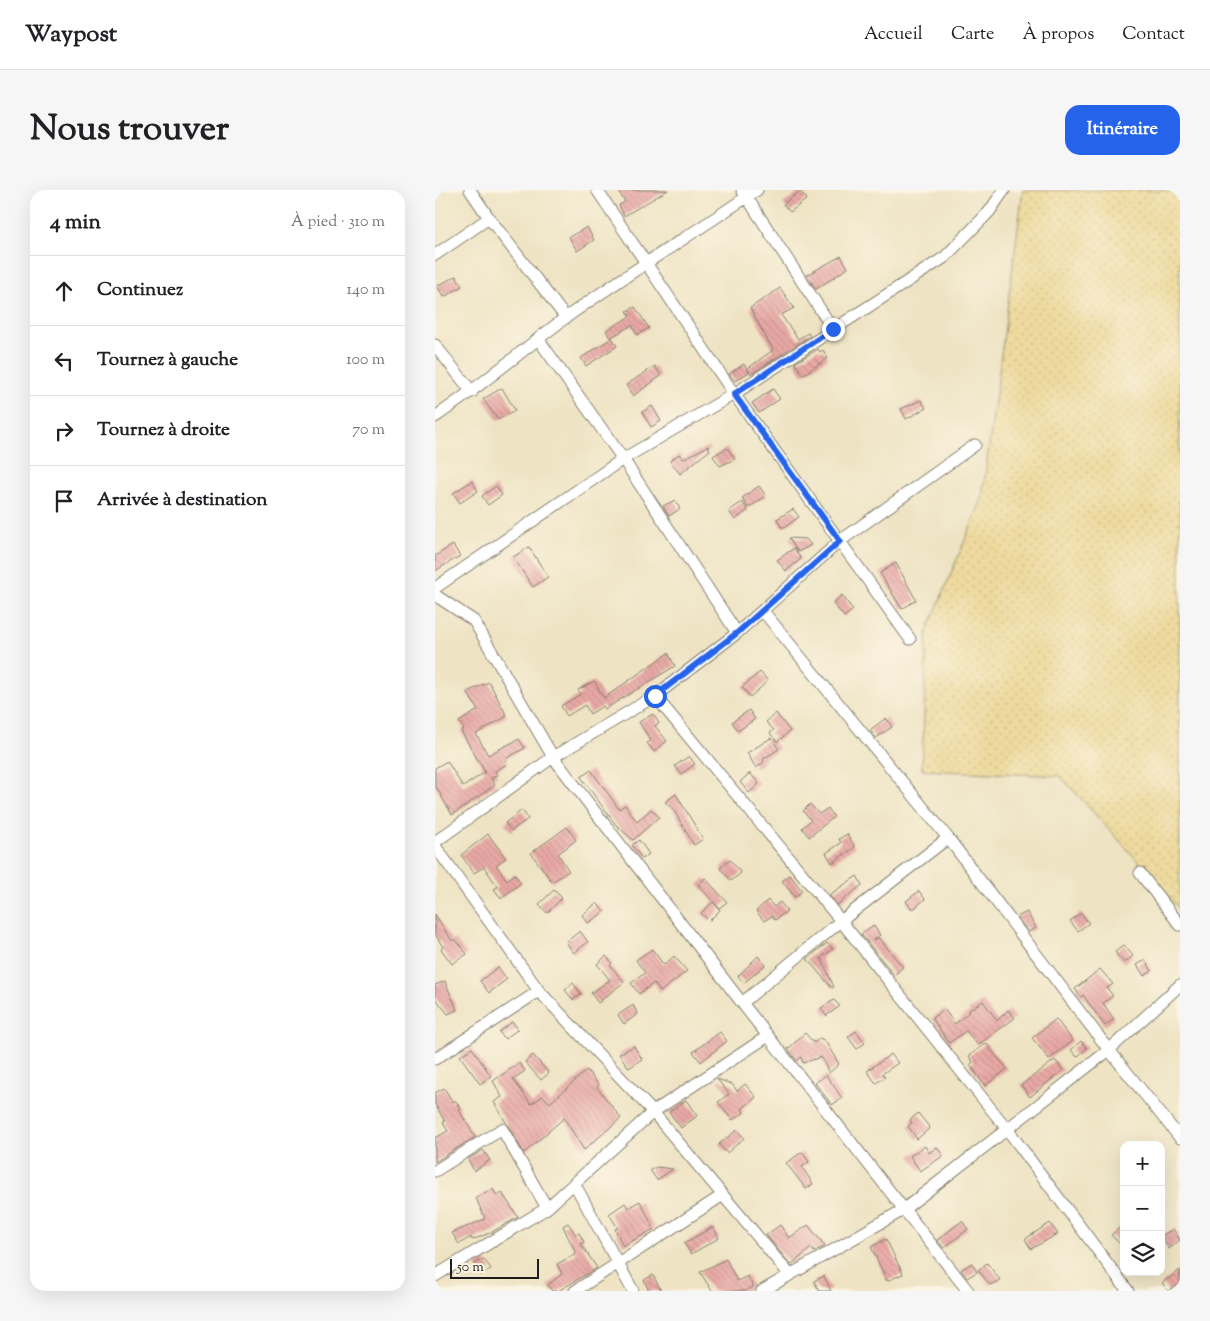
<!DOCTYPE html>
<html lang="fr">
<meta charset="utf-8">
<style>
:root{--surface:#fff;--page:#f6f6f6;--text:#202124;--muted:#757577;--line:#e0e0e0;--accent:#2563eb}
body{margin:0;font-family:"Sorts Mill Goudy",serif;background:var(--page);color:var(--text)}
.controls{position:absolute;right:15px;bottom:15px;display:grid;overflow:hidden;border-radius:10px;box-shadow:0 5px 20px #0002}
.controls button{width:45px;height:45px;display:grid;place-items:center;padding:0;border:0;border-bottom:1px solid var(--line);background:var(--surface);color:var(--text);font:25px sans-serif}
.scale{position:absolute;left:15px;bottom:12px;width:89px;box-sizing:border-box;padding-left:5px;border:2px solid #1c1c1c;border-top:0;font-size:14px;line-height:18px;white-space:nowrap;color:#1c1c1c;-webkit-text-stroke:4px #fcf5e5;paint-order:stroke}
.stop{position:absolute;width:15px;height:15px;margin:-11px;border:4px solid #2563eb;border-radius:50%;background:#fff}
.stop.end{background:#2563eb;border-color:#fff;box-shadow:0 1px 5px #0008}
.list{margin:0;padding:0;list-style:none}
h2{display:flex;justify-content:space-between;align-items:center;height:65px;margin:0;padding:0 20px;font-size:21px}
h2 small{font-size:16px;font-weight:400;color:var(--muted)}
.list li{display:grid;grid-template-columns:32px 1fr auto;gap:15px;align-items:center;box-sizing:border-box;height:70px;padding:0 20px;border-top:1px solid var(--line)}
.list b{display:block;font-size:19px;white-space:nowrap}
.list em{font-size:16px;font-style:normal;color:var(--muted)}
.icon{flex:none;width:28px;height:28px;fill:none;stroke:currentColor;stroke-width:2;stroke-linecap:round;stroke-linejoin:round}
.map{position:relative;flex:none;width:745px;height:1101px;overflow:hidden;border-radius:15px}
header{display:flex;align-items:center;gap:30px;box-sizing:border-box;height:70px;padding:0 25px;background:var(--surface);border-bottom:1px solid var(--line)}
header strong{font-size:24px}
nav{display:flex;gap:28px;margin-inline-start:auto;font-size:18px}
.intro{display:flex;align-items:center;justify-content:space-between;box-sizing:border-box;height:120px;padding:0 30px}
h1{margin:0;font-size:35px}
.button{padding:12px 22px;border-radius:15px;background:var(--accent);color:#fff;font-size:18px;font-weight:700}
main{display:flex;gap:30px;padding:0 30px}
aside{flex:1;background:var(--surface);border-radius:15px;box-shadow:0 5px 20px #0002}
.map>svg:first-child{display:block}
</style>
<header>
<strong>Waypost</strong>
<nav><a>Accueil</a><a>Carte</a><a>À propos</a><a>Contact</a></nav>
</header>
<div class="intro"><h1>Nous trouver</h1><a class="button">Itinéraire</a></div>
<main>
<aside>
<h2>4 min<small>À pied · 310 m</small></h2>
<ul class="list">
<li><svg class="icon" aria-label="ahead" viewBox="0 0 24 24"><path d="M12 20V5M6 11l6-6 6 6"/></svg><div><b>Continuez</b></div><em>140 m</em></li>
<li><svg class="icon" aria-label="left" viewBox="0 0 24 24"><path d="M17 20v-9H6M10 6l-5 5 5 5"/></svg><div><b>Tournez à gauche</b></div><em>100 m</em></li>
<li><svg class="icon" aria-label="right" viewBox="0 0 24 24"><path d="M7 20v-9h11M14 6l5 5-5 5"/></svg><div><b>Tournez à droite</b></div><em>70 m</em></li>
<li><svg class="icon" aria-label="arrive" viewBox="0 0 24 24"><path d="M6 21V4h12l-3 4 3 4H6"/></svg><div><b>Arrivée à destination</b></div></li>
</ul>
</aside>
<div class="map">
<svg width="745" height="1101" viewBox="0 0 745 1101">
<defs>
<pattern id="sand-dots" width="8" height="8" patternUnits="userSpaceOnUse" patternTransform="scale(1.25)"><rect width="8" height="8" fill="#eeda9e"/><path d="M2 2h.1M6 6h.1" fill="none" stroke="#ccba88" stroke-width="1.8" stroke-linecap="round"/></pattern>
<pattern id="building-back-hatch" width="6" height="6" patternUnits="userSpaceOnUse" patternTransform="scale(1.25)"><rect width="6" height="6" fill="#e9a9a6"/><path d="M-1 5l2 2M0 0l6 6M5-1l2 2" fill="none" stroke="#c7918e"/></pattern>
</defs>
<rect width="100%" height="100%" fill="#fcf5e5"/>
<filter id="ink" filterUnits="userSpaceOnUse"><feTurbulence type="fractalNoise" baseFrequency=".02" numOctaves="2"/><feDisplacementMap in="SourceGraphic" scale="10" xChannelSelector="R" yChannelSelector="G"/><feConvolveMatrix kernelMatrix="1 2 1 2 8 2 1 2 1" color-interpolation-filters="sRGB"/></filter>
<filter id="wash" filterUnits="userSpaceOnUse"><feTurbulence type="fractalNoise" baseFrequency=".0096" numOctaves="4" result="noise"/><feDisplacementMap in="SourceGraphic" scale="20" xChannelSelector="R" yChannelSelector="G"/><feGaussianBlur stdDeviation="1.12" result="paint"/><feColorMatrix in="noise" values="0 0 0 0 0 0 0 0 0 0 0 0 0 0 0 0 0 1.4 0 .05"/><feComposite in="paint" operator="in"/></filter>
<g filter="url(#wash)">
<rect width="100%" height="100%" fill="#eee3c3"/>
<path fill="url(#sand-dots)" stroke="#857b5d" d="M 588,0 L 745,0 L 745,720 L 714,683 L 625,586 L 487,580 L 492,441 L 547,309 Z"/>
<g id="blocks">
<path fill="url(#building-back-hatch)" d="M 183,0 L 233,0 L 189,26 L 184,15 L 190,12 Z
M 365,1 L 372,9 L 355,22 L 348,14 Z
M 152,37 L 159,50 L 142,61 L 134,47 Z
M 406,66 L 413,78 L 381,99 L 372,85 Z
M 21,86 L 27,96 L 9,107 L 2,96 Z
M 345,98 L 359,118 L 346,125 L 363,149 L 373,143 L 375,146 L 316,184 L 312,179 L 338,160 L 315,118 Z
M 200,117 L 214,138 L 202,145 L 197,135 L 175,148 L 171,141 L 195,126 L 192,121 Z
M 177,148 L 182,156 L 151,176 L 146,168 Z
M 383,159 L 385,162 L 388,160 L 393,168 L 368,185 L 360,173 Z
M 309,174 L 314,182 L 300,191 L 294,184 Z
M 220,176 L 226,186 L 198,206 L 191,195 Z
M 67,198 L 80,220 L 63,230 L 48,209 Z
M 338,199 L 345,209 L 324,223 L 317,213 Z
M 486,210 L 491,218 L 471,229 L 466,219 Z
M 217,216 L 226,231 L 216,237 L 207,222 Z
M 273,256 L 275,260 L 245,284 L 235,271 L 244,264 L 248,269 Z
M 292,258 L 300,269 L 285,276 L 278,266 Z
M 37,291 L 43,301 L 25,313 L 18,303 Z
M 61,296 L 67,305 L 53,315 L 47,306 Z
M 324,296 L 331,306 L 313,318 L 307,308 Z
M 240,310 L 245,319 L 234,326 L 228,316 Z
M 307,312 L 313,320 L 300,330 L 294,321 Z
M 358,319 L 364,327 L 350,337 L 346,337 L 342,329 Z
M 354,348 L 371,349 L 376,355 L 363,362 Z
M 18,355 L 25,366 L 0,381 L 0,366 Z
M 94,357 L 113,387 L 98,397 L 78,367 Z
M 359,358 L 366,369 L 351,381 L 342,370 Z
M 461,373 L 481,410 L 467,419 L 445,383 Z
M 407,405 L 418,420 L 409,427 L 398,413 Z
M 233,463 L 240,476 L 170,519 L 168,516 L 155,524 L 150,515 L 132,526 L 126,516 L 146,504 L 143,500 L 159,491 L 169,508 Z
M 325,482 L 333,491 L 315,507 L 307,497 Z
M 54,492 L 72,526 L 41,544 L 53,565 L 84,549 L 90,558 L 70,569 L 72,574 L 60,581 L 62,585 L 56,588 L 60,595 L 17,625 L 0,595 L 0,578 L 12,571 L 28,597 L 50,582 L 26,541 L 29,539 L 24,532 L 43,520 L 32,502 Z
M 314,520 L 320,529 L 303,541 L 297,532 Z
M 341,523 L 355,541 L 342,552 L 335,543 L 339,540 L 331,532 Z
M 218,524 L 224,533 L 220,536 L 232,551 L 219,562 L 212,553 L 216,551 L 204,532 Z
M 451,528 L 457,537 L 441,548 L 435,540 Z
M 336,548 L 344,559 L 328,569 L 329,572 L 321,578 L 312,563 Z
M 254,566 L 260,574 L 246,584 L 240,576 Z
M 156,580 L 184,619 L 190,615 L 202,632 L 216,619 L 224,627 L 198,650 L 181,635 L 146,587 Z
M 315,583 L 324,594 L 314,603 L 305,592 Z
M 241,604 L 268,649 L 259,655 L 238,619 L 230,612 Z
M 375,614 L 384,624 L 393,618 L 399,627 L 374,647 L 367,638 L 376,630 L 368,621 Z
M 87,620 L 93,629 L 76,641 L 70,633 Z
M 132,637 L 141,650 L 123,664 L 134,681 L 117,692 L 96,663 Z
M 53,644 L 71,668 L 61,675 L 72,690 L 80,684 L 86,693 L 66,708 L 59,699 L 63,697 L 49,677 L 39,683 L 26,665 Z
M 412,644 L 420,657 L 397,673 L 391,663 L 406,653 L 404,649 Z
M 204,650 L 214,664 L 207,669 L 197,655 Z
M 295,670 L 306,683 L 296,691 L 285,678 Z
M 355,685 L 367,701 L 360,707 L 347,691 Z
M 422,686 L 427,695 L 402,715 L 394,705 Z
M 270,688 L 292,712 L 284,718 L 263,695 Z
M 119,700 L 127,708 L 112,723 L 104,714 Z
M 484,701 L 490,709 L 480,718 L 476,718 L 471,711 Z
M 333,710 L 339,717 L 345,712 L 352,721 L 340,730 L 337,726 L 329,731 L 321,721 Z
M 278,712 L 285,720 L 274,731 L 266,723 Z
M 162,713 L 169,722 L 153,733 L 147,725 Z
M 592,722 L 601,738 L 594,742 L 582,727 Z
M 646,723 L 654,733 L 643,741 L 635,731 Z
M 0,724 L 17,751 L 20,749 L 32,764 L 17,774 L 6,759 L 8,757 L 0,744 Z
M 439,736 L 445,745 L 438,750 L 444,748 L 468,777 L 459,785 L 426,744 Z
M 145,741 L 153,752 L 139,763 L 131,752 Z
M 392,753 L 398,759 L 386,768 L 399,797 L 397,798 L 372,769 Z
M 689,755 L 698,766 L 689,773 L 680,762 Z
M 217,759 L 229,775 L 239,766 L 252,781 L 225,802 L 219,793 L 204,804 L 196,793 L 210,783 L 201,770 Z
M 171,766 L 177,773 L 175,775 L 189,792 L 163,813 L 156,803 L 175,790 L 162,774 Z
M 323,766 L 330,775 L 309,793 L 303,786 Z
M 710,770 L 717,781 L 709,786 L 702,775 Z
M 63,777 L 72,789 L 54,803 L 45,791 Z
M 665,779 L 678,794 L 672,798 L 678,806 L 668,813 L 679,829 L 670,836 L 648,805 L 646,807 L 640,799 Z
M 10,791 L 22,820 L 13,824 L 0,808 L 0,795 Z
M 138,793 L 146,804 L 138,810 L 130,800 Z
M 399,810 L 405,816 L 391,826 L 386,818 Z
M 548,811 L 562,831 L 573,820 L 580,828 L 543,855 L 531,841 L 514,853 L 497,828 L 509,819 L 520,834 L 535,821 L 534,820 Z
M 198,815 L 203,824 L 189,834 L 183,825 Z
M 621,829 L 638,851 L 614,869 L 597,848 Z
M 77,832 L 83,839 L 70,849 L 64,842 Z
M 421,841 L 430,853 L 422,859 L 413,847 Z
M 285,842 L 292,851 L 266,872 L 258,862 Z
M 370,843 L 379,853 L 385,848 L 390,851 L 404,874 L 394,883 L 386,867 L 368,873 L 366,867 L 362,871 L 353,859 Z
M 646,851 L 652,858 L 642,867 L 636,860 Z
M 551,853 L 572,879 L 550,896 L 535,875 L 538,872 L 534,866 Z
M 199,856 L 207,869 L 194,878 L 184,864 Z
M 37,858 L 56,886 L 45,894 L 25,866 Z
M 456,864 L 463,873 L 447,884 L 450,887 L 441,893 L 432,881 Z
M 98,865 L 114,883 L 106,890 L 90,872 Z
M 620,870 L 628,880 L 595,907 L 586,895 Z
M 84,873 L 90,881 L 78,889 L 96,914 L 108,906 L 115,913 L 152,880 L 164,895 L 162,897 L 186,928 L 149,960 L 129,928 L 89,963 L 59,912 L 67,907 L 58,891 Z
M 391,885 L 407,908 L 397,915 L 380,893 Z
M 282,889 L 297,894 L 302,901 L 310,894 L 321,907 L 307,919 L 309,923 L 297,930 L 283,912 L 294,904 Z
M 9,898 L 18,912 L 20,910 L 26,919 L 24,920 L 40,947 L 0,972 L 0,948 L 13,941 L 8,933 L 10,932 L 0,914 L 0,903 Z
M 251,910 L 262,926 L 246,938 L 234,922 Z
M 483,923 L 495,938 L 482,949 L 473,936 L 477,933 L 475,930 Z
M 302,940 L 309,948 L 292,963 L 284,954 Z
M 490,956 L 494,963 L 502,957 L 508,966 L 485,981 L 475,966 Z
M 48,960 L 55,970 L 39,981 L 33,969 Z
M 367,962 L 374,972 L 367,977 L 378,994 L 371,999 L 351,973 Z
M 222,977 L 238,979 L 222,990 L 215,980 Z
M 58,999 L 62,1006 L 67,1003 L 83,1027 L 57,1042 L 37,1050 L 36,1047 L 24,1054 L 17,1043 L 50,1029 L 41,1008 Z
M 205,1011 L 219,1039 L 188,1056 L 180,1039 L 183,1038 L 174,1024 L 190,1013 L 193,1018 Z
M 527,1031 L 533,1039 L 509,1058 L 502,1050 Z
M 133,1033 L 141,1045 L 144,1043 L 149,1052 L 146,1054 L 162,1078 L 123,1101 L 117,1101 L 113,1095 L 127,1084 L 122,1074 L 141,1064 L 128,1036 Z
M 615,1033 L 623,1044 L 596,1059 L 590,1049 Z
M 689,1034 L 689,1058 L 676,1045 Z
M 345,1035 L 354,1048 L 373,1035 L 390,1056 L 379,1062 L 376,1058 L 356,1075 L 331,1045 Z
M 278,1037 L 284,1048 L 256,1064 L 249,1053 Z
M 738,1039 L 745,1050 L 734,1059 L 726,1046 Z
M 451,1049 L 468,1084 L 452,1091 L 436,1057 Z
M 49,1069 L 56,1079 L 46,1085 L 40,1073 Z
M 291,1069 L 302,1091 L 313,1086 L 318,1097 L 310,1101 L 277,1101 L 265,1082 Z
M 537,1073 L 542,1082 L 532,1088 L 526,1080 Z
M 552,1073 L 565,1090 L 555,1095 L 543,1080 Z
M 745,1080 L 745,1094 L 733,1101 L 727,1093 Z
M 218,1085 L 226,1101 L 214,1101 L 209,1090 Z
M 389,1086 L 396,1101 L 384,1101 L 379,1091 Z"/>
</g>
</g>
<g filter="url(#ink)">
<use href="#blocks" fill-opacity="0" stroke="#858070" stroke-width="1"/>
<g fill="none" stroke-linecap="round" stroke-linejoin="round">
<g stroke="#858070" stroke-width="13">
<path id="street" d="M 35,0 L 54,28
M 162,0 L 299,204 L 475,449
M 307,0 L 398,139
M 0,65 L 54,28 L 131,128
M 104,150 L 188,269 L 302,443
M 0,155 L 37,202
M 0,227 C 47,196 88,159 133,126 C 195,82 259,43 322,0
M 0,398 L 188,269 L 299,204 L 510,67 L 554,22 L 569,0
M 0,405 L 39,431 L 118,567 L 307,813 L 533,1101
M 328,421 L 513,648 L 674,860 L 745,948
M 220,506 L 406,731 L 572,939 L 693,1101
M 0,652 L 118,567 L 220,506 L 302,443 L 405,351 L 540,255
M 0,656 L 104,801 L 218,922 L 355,1085
M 705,683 L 745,735
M 307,813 L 406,731 L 513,648
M 0,869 L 104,801
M 0,981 L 67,939 L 112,1018
M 139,993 L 198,1101
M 0,1086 L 112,1018 L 218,922 L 333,846
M 140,1101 L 288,1005
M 327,1101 L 468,1020 L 674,860 L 745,795"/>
</g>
<use href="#street" stroke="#fff" stroke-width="11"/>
</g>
</g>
<g fill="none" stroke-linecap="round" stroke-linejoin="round" filter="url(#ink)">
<path stroke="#2563eb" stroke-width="6" d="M 220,506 L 302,443 L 405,351 L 299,204 L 398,139"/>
</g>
</svg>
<div class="controls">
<button>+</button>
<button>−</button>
<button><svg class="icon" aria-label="layers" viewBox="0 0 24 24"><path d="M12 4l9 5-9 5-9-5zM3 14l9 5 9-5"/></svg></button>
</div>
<div class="scale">50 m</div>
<div class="stop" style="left:220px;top:506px"></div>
<div class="stop end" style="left:398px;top:139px"></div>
</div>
</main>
